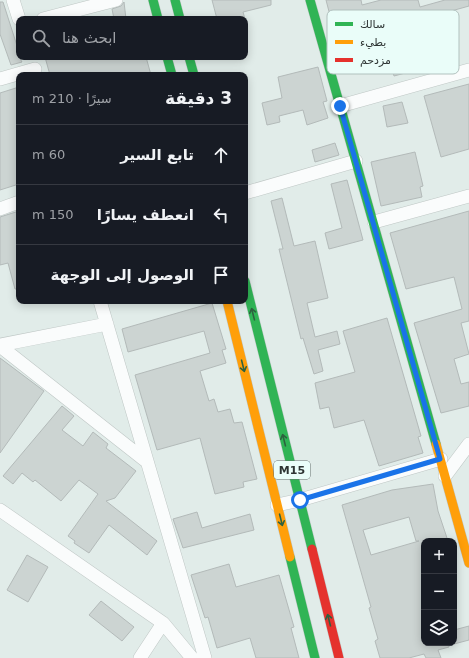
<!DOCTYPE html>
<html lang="ar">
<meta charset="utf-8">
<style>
:root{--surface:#171b24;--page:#242831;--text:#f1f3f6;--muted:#9ea1a6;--line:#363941}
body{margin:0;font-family:"DejaVu Sans",Vazirmatn,sans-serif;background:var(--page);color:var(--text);direction:rtl}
.controls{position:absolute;right:12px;bottom:12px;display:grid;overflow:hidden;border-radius:8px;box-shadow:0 2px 10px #0003}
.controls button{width:36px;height:36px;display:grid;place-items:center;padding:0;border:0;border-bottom:1px solid var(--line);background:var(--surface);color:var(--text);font:20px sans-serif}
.stop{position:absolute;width:12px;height:12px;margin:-9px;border:3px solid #1a73e8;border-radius:50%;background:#fff}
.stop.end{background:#1a73e8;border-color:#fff;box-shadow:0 1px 4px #0008}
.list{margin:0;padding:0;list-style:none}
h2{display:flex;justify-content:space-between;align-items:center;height:52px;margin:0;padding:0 16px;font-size:17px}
h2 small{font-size:13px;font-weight:400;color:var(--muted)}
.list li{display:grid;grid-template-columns:26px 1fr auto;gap:12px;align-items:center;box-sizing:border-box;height:60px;padding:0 16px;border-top:1px solid var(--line)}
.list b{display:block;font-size:15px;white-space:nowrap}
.list em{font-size:13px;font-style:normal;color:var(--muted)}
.icon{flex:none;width:22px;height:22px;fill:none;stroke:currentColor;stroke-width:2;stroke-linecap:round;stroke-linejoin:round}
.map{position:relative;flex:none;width:469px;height:658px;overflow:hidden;direction:ltr}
.search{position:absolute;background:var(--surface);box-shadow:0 2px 10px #0003;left:16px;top:16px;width:232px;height:44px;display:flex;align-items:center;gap:10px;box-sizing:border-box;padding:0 14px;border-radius:8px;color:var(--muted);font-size:15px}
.panel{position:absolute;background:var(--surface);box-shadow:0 2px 10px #0003;left:16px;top:72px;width:232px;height:232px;border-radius:8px;direction:rtl}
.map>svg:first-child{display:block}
</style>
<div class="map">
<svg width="469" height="658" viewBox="0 0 469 658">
<rect width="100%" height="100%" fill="#e1ece9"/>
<path fill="#ccd4d2" stroke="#b3bab9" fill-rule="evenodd" d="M 212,0 L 271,0 L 271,5 L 243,12 L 245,19 L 217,19 Z
M 326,0 L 361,0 L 362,5 L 381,0 L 418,0 L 420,7 L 445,0 L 469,0 L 469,6 L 444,13 L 456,56 L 438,60 L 439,64 L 394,76 L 382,32 L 366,36 L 360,15 L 332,23 Z
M 0,2 L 3,2 L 19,52 L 19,57 L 22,62 L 11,65 L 0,34 Z
M 124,2 L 126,19 L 114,19 L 112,9 L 121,6 Z
M 45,57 L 146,57 L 151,75 L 50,75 Z
M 318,67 L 327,101 L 323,102 L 328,118 L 307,125 L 303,110 L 279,116 L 280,122 L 267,125 L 262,103 L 282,98 L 278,77 Z
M 469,84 L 469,149 L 441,157 L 424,96 Z
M 19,87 L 19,184 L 0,190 L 0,93 Z
M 402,102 L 408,123 L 387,127 L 383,106 Z
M 335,143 L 339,155 L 315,162 L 312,150 Z
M 415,152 L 423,186 L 420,187 L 422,197 L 381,206 L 371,162 Z
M 347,180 L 363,240 L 329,249 L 325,233 L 342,228 L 331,184 Z
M 282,198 L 294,246 L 315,241 L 328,298 L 307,303 L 315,337 L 337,331 L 340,344 L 318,350 L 323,371 L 314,374 L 303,338 L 301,339 L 279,249 L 283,249 L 271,201 Z
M 19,211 L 19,289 L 15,289 L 8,263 L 0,265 L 0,217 Z
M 469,211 L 469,321 L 461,323 L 469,354 L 454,359 L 461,384 L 469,382 L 469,406 L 441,413 L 414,323 L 462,309 L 454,277 L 406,289 L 390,233 Z
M 212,303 L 226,349 L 222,350 L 226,363 L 200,371 L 209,401 L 214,399 L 218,412 L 230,409 L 234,423 L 242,422 L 257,479 L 243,482 L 244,487 L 215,494 L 200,438 L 157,450 L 135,375 L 210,353 L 204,331 L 128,352 L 122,329 Z
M 387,318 L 421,436 L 418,437 L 423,453 L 379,466 L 364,420 L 334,428 L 329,407 L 320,409 L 315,383 L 355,372 L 343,331 Z
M 0,358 L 44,391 L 0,453 Z
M 62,406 L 74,416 L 62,430 L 83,446 L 93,432 L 108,444 L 106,448 L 136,471 L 115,498 L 106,501 L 157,541 L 147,555 L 109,525 L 89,553 L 74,543 L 75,541 L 68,536 L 98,494 L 79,480 L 61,501 L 35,480 L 33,482 L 22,473 L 13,484 L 3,476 Z
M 433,484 L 438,511 L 447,538 L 437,541 L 424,541 L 424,643 L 449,643 L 449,647 L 438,650 L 441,658 L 426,658 L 424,654 L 409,658 L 380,658 L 375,641 L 378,639 L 369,608 L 371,607 L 342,505 L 392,490 ZM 409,517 L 416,541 L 419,541 L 371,555 L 363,530 Z
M 197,512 L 202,528 L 250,514 L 254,530 L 183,548 L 173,519 Z
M 27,555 L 48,567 L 28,602 L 7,590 Z
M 229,564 L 236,587 L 279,575 L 294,627 L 291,628 L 299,658 L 256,658 L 250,638 L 217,648 L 208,617 L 205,618 L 191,575 Z
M 101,601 L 134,627 L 122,641 L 89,615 Z
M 469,626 L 469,640 L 454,644 L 454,630 Z"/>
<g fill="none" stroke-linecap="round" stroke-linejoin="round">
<g stroke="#bfc7c5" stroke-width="14">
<path id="street" d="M 13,0 L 19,19
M 43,19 L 116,0
M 0,79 L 35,69
M 340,106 L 469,70
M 245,193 L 356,161
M 0,209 L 19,202
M 374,222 L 469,196
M 100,301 L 205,658
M 0,345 L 107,324
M 0,346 L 146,461
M 445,476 L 469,444
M 277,505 L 300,500 L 441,459
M 0,510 L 163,623 L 192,658
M 140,658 L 163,623"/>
</g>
<g stroke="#bfc7c5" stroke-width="10">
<path id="fast" d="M 153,0 L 158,19
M 175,0 L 180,19
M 310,0 L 436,444
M 167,57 L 172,75
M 189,57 L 194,75
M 245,281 L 312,549
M 290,557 L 315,658"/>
</g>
<g stroke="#bfc7c5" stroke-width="10">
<path id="slow" d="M 227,301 L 290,557
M 436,444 L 469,563"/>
</g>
<g stroke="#bfc7c5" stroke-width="10">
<path id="jam" d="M 312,549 L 339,658"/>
</g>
<use href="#street" stroke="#fafcfc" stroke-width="13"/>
<use href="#fast" stroke="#30b455" stroke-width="9"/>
<use href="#slow" stroke="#ff9f0a" stroke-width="9"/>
<use href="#jam" stroke="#e5322d" stroke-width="9"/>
</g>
<defs><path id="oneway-shaft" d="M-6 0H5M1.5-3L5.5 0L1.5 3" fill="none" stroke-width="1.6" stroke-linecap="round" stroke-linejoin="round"/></defs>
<g stroke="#2e613f">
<use href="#oneway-shaft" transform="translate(253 314) rotate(-104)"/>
<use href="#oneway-shaft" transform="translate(243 366) rotate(76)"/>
<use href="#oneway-shaft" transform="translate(284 440) rotate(-104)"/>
<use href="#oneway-shaft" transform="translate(281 520) rotate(76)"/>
<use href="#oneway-shaft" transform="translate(329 620) rotate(-104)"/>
</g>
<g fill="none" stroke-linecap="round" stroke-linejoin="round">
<path stroke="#1a73e8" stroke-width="5" d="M 300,500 L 440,459 L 340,106"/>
</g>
<g text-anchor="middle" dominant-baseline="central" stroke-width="3" stroke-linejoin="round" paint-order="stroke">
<rect fill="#eafdf9" stroke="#66706e" stroke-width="1" x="274" y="461" width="36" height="18" rx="3"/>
<g font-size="11" font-weight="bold" fill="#2d3433">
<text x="292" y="470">M15</text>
</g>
</g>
<rect x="327" y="10" width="132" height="64" rx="6" fill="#eafdf9" stroke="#b1c1be" stroke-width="1"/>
<rect x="335" y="22" width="18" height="4" fill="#30b455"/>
<rect x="335" y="40" width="18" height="4" fill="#ff9f0a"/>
<rect x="335" y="58" width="18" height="4" fill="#e5322d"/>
<g font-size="11" fill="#2d3433">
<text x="360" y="28">سالك</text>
<text x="360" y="46">بطيء</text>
<text x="360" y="64">مزدحم</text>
</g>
</svg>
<div class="controls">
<button>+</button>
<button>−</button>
<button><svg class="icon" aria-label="layers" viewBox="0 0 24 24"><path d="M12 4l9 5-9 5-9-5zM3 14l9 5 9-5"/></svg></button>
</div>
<div class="stop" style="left:300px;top:500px"></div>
<div class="stop end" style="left:340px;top:106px"></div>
<div class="search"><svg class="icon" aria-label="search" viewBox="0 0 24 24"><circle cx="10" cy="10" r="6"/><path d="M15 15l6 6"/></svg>ابحث هنا</div>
<section class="panel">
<h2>3 دقيقة<small>سيرًا · 210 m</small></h2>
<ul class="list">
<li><svg class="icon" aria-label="ahead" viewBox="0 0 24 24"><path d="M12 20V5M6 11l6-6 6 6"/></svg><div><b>تابع السير</b></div><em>60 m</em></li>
<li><svg class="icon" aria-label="left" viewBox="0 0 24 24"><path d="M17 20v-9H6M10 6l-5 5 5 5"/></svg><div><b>انعطف يسارًا</b></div><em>150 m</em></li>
<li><svg class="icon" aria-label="arrive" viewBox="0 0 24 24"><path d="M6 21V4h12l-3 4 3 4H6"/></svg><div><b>الوصول إلى الوجهة</b></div></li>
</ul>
</section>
</div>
